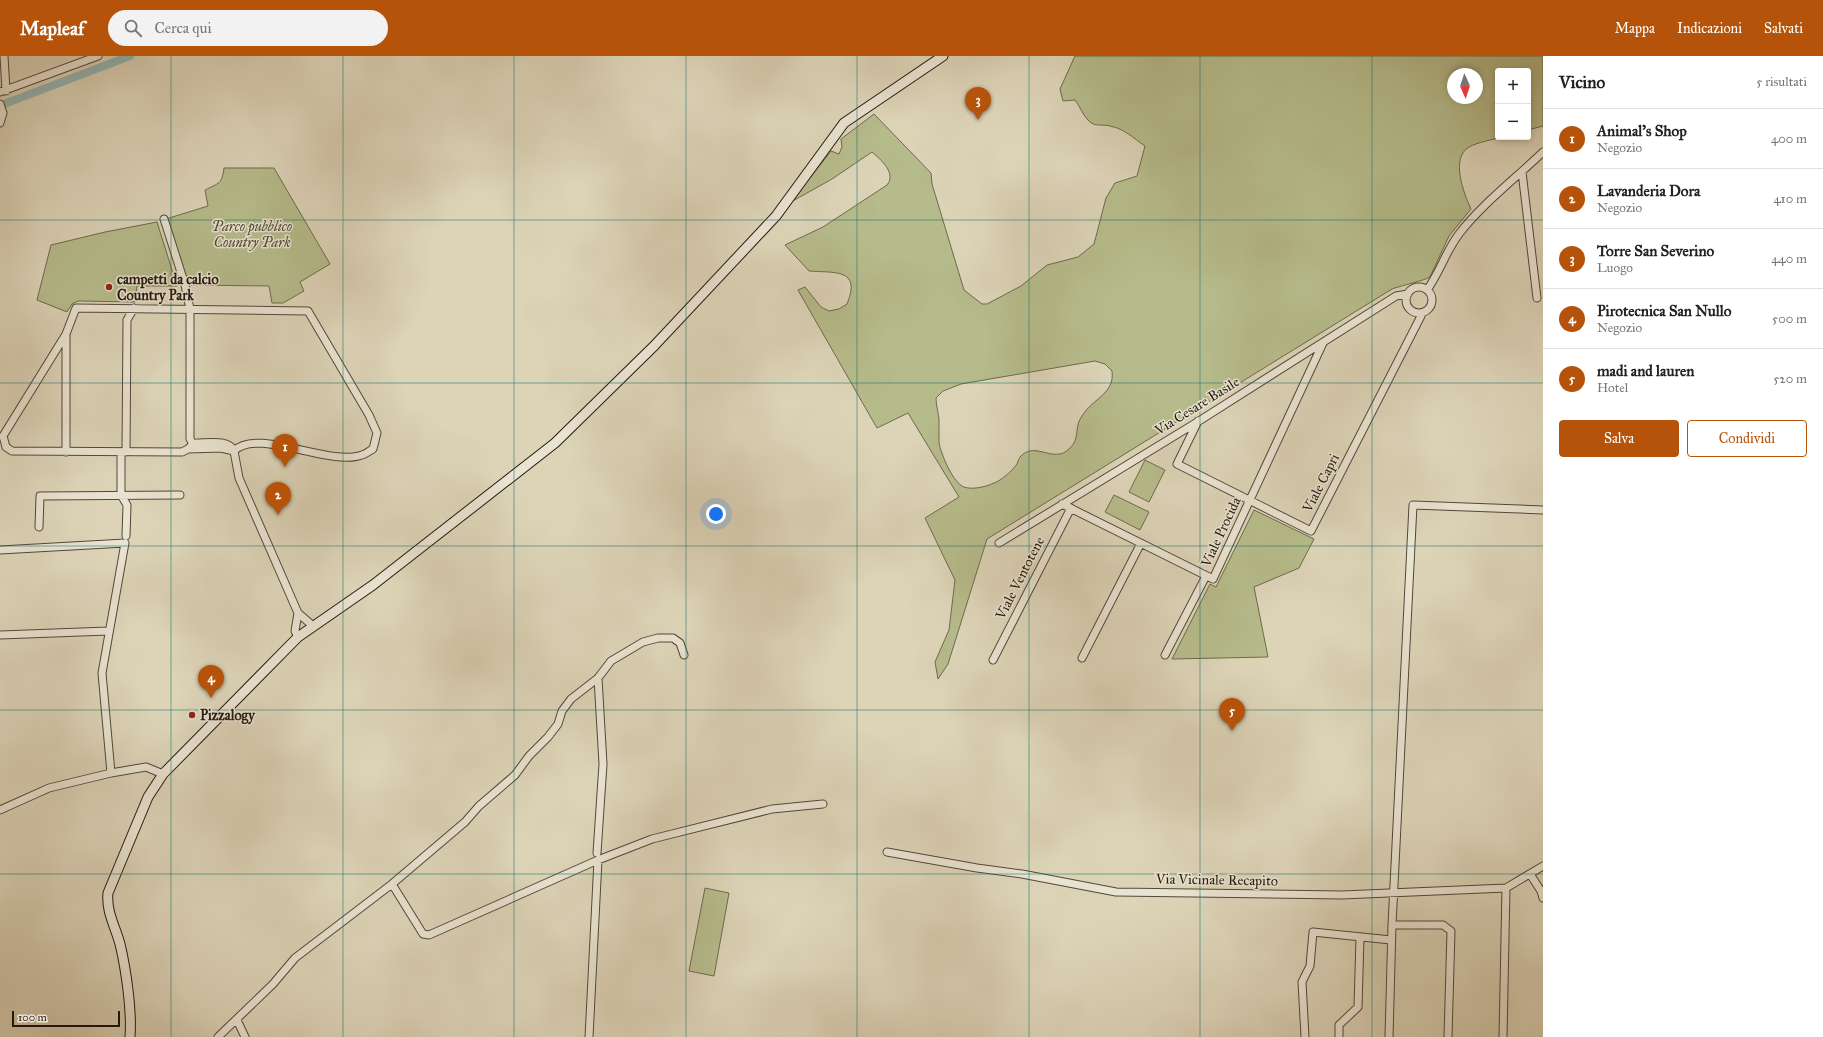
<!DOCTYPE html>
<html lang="it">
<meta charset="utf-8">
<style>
:root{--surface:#fff;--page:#f2f2f2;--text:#222;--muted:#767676;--line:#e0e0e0;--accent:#b45309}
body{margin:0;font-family:"IM FELL Great Primer",serif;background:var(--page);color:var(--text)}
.controls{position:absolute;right:12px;top:12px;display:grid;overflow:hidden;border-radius:4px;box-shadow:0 2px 6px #0003}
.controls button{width:36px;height:36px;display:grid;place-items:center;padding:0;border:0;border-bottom:1px solid var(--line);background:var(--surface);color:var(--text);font:20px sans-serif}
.compass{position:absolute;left:1447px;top:12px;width:36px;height:36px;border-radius:50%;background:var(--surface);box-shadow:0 2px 6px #0003;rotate:177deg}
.scale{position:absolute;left:12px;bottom:10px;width:108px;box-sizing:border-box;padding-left:4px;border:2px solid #24190f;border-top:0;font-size:11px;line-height:14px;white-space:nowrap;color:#24190f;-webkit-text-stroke:3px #e9e3d1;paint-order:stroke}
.you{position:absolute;left:716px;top:458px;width:14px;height:14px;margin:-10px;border:3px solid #fff;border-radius:50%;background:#1a73e8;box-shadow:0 0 0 6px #1a73e833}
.badge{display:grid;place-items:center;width:26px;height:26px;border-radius:50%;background:var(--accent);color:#fff;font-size:13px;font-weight:700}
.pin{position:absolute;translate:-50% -33px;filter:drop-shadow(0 1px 2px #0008)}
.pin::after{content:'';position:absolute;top:21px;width:14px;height:12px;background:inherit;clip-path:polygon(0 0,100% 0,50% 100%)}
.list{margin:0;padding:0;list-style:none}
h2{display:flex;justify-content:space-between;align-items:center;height:52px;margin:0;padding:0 16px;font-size:17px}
h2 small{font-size:13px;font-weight:400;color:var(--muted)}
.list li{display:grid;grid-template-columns:26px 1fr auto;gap:12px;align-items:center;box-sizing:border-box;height:60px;padding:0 16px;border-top:1px solid var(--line)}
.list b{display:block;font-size:15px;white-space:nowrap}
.list p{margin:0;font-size:13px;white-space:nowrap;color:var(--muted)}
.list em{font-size:13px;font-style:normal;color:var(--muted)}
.actions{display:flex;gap:8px;padding:12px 16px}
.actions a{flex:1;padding:9px 0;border:1px solid var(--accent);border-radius:4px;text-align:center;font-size:14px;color:var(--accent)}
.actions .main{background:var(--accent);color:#fff}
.icon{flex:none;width:22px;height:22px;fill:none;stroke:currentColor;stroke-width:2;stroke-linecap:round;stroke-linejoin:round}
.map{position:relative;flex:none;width:1543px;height:981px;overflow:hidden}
header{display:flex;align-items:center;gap:24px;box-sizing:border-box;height:56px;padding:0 20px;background:var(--accent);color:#fff}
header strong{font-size:19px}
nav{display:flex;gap:22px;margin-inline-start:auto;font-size:14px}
.search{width:280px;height:36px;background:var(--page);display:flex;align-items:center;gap:10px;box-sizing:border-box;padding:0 14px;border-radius:22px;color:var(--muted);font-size:15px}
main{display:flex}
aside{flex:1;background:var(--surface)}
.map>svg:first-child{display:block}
</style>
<header>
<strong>Mapleaf</strong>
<div class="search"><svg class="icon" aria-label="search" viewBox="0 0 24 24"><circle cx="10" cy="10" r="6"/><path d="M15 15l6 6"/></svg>Cerca qui</div>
<nav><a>Mappa</a><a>Indicazioni</a><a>Salvati</a></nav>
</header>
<main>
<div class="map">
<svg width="1543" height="981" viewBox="0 0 1543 981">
<rect width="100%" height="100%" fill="#ddd4b8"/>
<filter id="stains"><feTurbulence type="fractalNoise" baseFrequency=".005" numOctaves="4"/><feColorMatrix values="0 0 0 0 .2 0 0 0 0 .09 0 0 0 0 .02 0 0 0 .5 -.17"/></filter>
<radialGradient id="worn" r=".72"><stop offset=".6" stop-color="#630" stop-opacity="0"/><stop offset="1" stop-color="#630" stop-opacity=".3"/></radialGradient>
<path fill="#b6bb8b" stroke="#6d6a4d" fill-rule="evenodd" d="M 1075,0 L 1543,0 L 1543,70 L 1528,74 L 1528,15 L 1498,15 L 1498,81 L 1502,81 C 1492,84 1478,86 1469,91 C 1450,102 1464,138 1471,153 L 1449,180 L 1430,221 C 1426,224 1400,230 1392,233 L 987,483 L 948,608 L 938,623 L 935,606 L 949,574 L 955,524 L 925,462 L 959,441 L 908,357 L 877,372 L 798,234 L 805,231 L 821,251 L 829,255 L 839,253 L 847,248 C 862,212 834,217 809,215 L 785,189 L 823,171 L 887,129 C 897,117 880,103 872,96 L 832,123 L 791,146 L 831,95 L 839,98 L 842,91 L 841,83 L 874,58 L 931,117 L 932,128 L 964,234 L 982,248 L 987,248 L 1021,230 L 1047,209 L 1078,201 L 1094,188 L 1106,142 L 1115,127 L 1137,120 L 1145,90 C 1133,82 1125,73 1110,70 C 1103,68 1094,71 1089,65 C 1083,60 1080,50 1075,44 L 1063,45 L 1060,33 ZM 1453,18 L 1477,18 L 1477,42 L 1453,42 ZM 1095,305 L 1105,308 L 1112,315 C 1115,338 1093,342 1082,360 C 1076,368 1078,376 1075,385 C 1072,391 1065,398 1059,398 C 1046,400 1033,388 1021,400 C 1019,402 1018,405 1017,408 C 1012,415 1002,424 994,427 C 985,431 973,434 964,431 C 953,427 941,398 939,387 C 939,379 939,371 939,363 C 938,355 936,349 936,342 L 943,335 L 961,328 Z
M 224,112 L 274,112 L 330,208 L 300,226 L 304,235 L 283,247 L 272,247 L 269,230 L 189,229 L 166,163 L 208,150 L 205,134 C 219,127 222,128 224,112 Z
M 157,166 L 177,230 L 137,230 L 135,246 L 78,245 L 72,248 L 67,256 L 37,244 L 51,189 L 105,176 Z
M 1145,404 L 1165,414 L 1149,446 L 1129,436 Z
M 1114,439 L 1149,456 L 1140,474 L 1105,456 Z
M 1254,454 L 1314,483 L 1299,512 L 1254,531 L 1268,601 L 1172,603 L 1210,528 L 1216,531 Z
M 705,832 L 729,837 L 714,920 L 689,915 Z"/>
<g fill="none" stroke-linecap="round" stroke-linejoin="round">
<path stroke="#94b7b6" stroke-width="8" d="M 4,48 L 130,0"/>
<g stroke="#524839" stroke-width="9">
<path id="street" d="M 4,0 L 6,35
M 0,36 L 98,0
M 0,48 L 3,57 L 0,67
M 1522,116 L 1537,242
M 164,163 L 185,229 L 190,253 L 190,383 L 193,388
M1406 244a13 13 0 1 1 26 0a13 13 0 1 1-26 0Z
M 1427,234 C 1440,216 1446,195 1459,178 C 1482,148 1516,122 1543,96
M 66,278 L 66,396
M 1198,365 L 1177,408 L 1311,475 L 1421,260 L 1421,257
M 197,387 C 208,387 229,383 234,395 L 221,392 L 188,393 L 193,388 Z
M 188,393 L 182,396 L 12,395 L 6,391 L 3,380 L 66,278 L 76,252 L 308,255 L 369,359 L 377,377 L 373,393 C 369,395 366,398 362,399 C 329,411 257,371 234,395 L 239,422 L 298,557 L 313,570
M 121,396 L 121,439 L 127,449 L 126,480
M 126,396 L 127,264 L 134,252
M 1062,448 L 1213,523 L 1323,287
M 39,471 L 40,440 L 180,439
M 999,487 L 1199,365 L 1396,240 L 1408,238
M 0,494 L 125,487 L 102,617 L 111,717
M 298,557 L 295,575 L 298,581
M 0,579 L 108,575
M 1165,599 L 1206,520
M 1082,602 L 1141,487
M 993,604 L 1071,452
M 0,754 L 49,732 L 111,717 L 146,711 L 163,718
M 887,796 L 977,812 L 1022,818 L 1116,836 L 1342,839 L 1506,832 L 1543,810
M 597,797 L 603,708 L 598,622
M 1530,818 L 1541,835 L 1543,842
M 392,828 L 423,878 L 429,879 L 598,804 L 652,783 L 772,753 L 823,748
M 1392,869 L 1443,869 L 1451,875 L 1448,981
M 237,964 L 245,981
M 218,981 L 273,928 L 295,902 L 392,828 L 465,766 L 479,750 L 515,719 L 529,700 L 548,681 L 558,668 L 562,655 L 571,643 L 598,622 L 611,605 L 643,586 L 658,582 L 673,582 L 680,587 L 684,599
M 589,981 L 598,804
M 1305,981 L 1302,926 L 1310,910 L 1313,876 L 1391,884
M 1339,981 L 1339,969 L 1358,951 L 1360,882
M 1389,981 L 1392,869 L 1413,449 L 1543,454
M 1503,981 L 1506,832"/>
</g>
<g stroke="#24190f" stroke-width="11">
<path id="secondary" d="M 130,981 C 132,955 126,913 120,888 C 115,870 106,855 108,837 L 148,741 L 163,718 L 298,581 L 373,529 L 555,387 L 654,290 L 776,160 L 844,67 L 943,0"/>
</g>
<use href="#street" stroke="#e9e3d1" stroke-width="7"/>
<use href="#secondary" stroke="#e9e3d1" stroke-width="9"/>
</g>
<path fill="none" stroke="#0f766e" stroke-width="1" stroke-opacity="0.55" d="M 171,0 L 171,981M 343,0 L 343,981M 514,0 L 514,981M 686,0 L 686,981M 857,0 L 857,981M 1029,0 L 1029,981M 1200,0 L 1200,981M 1372,0 L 1372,981M 0,164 L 1543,164M 0,327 L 1543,327M 0,490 L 1543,490M 0,654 L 1543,654M 0,818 L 1543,818"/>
<g fill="#8f2418" stroke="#e9e3d1" stroke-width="1.5">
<circle cx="109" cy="231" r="4"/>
<circle cx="192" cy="659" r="4"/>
</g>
<g text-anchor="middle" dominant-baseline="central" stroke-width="3" stroke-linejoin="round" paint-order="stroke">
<g font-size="14" font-style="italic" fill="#504a34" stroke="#e9e3d1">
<text x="252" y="170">Parco pubblico<tspan x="252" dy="16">Country Park</tspan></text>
</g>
<g font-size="14" font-weight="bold" fill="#24190f" stroke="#e9e3d1" text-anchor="start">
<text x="117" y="223">campetti da calcio<tspan x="117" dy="16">Country Park</tspan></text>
<text x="200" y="659">Pizzalogy</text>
</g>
<g font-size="14" fill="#24190f" stroke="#e9e3d1">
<text transform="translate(1197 350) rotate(-32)">Via Cesare Basile</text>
<text transform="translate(1321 427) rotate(-63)">Viale Capri</text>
<text transform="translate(1221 476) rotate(-65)">Viale Procida</text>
<text transform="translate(1020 522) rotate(-63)">Viale Ventotene</text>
<text transform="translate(1217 824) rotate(1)">Via Vicinale Recapito</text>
</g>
</g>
<rect width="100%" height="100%" filter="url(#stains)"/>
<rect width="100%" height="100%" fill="url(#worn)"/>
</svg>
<div class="controls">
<button>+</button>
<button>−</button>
</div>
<svg class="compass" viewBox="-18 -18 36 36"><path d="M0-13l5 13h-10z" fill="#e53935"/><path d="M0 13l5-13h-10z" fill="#767676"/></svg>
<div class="scale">100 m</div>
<div class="you"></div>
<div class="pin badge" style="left:285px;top:411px">1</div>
<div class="pin badge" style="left:278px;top:459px">2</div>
<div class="pin badge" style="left:978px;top:64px">3</div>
<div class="pin badge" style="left:211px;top:642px">4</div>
<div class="pin badge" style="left:1232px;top:675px">5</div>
</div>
<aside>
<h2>Vicino<small>5 risultati</small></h2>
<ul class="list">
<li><span class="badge">1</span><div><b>Animal's Shop</b><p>Negozio</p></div><em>400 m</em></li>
<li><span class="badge">2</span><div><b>Lavanderia Dora</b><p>Negozio</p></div><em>410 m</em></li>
<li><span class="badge">3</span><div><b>Torre San Severino</b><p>Luogo</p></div><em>440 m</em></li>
<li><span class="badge">4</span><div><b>Pirotecnica San Nullo</b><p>Negozio</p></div><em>500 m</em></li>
<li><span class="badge">5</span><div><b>madi and lauren</b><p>Hotel</p></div><em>520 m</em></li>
</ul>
<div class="actions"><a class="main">Salva</a><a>Condividi</a></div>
</aside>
</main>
